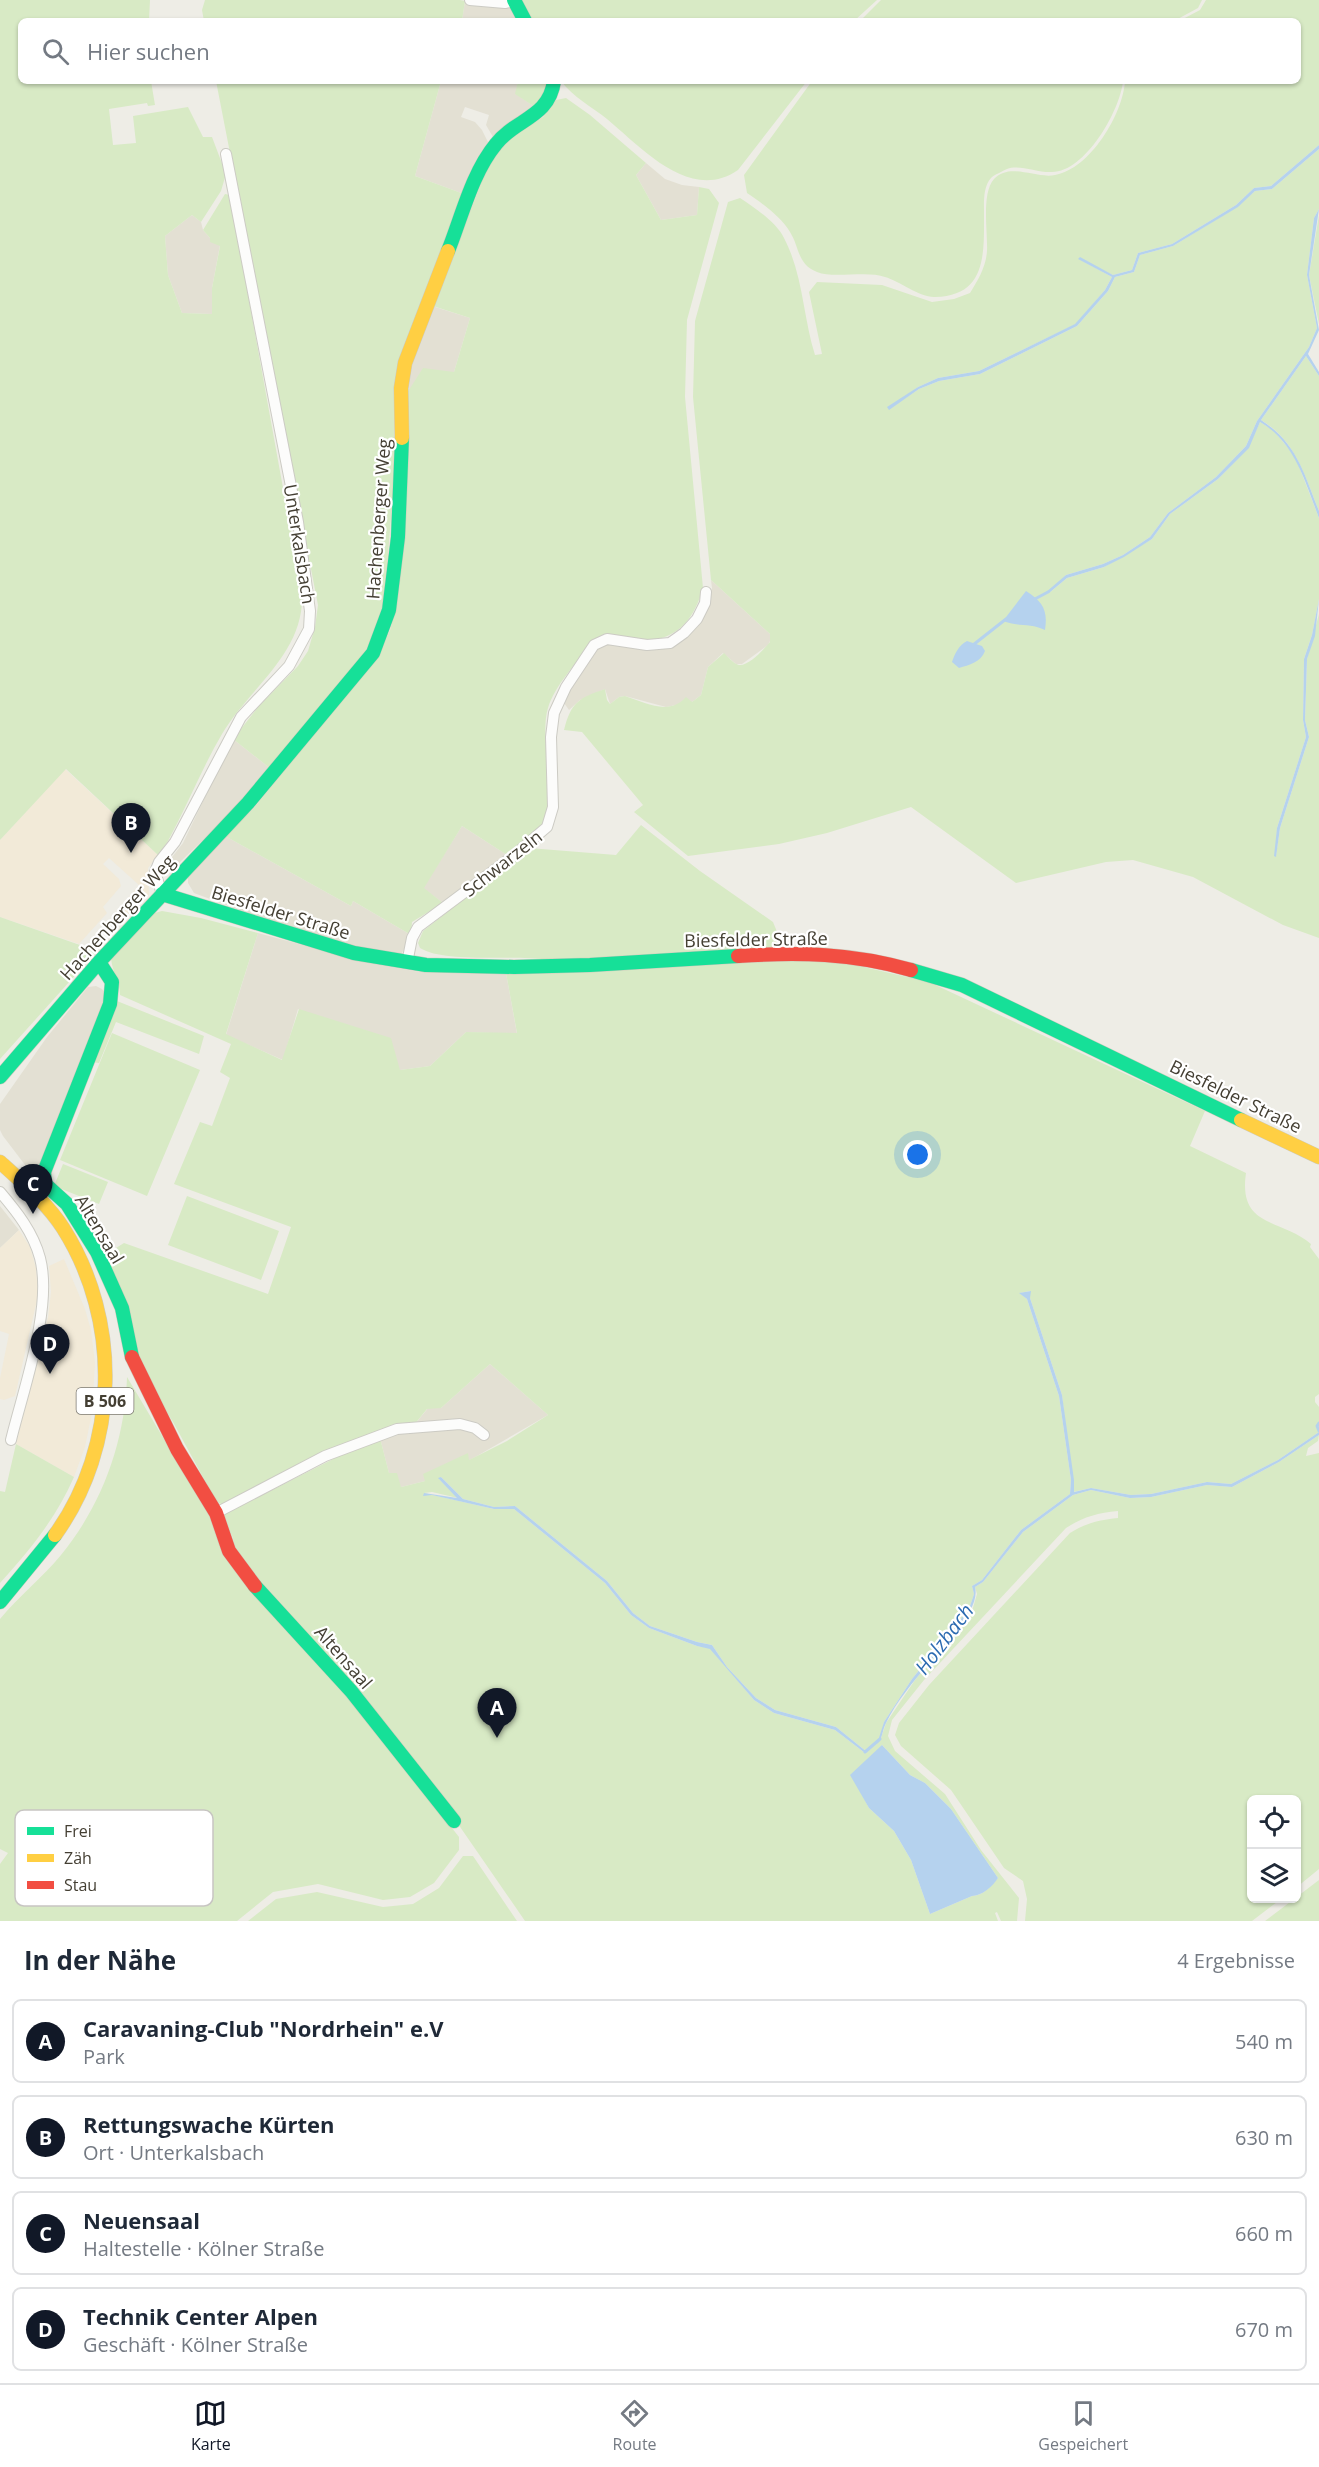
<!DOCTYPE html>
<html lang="de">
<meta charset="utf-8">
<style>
:root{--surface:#fff;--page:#f2f2f3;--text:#1f2937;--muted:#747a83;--line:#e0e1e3;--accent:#111827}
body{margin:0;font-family:"Open Sans",sans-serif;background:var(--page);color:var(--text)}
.controls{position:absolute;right:18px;bottom:18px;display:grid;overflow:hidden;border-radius:9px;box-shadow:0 2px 4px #0004}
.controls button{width:54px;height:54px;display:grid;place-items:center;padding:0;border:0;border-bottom:2px solid var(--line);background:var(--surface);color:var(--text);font:30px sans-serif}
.you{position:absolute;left:918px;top:1155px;width:21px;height:21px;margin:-15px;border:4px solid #fff;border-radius:50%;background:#1a73e8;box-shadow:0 0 0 9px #1a73e833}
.badge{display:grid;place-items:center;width:39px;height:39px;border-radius:50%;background:var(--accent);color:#fff;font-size:20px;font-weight:700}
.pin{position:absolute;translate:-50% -50px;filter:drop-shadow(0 2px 3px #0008)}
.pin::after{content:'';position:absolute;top:32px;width:21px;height:18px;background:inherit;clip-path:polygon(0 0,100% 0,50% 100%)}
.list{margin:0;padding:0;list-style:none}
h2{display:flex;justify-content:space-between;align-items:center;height:78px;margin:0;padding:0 24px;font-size:26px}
h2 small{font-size:20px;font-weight:400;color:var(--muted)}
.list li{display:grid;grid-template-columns:39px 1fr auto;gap:18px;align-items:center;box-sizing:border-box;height:84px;margin:0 12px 12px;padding:0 12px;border:2px solid var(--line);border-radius:9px}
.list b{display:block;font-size:22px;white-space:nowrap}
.list p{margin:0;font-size:20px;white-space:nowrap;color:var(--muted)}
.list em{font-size:20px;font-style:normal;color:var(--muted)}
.icon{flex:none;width:33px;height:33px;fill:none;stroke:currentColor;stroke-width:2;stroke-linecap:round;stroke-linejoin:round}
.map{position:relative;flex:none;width:1319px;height:1921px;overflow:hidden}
.search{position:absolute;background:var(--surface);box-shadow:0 2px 4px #0004;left:18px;right:18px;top:18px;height:66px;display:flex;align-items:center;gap:15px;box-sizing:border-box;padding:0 21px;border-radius:9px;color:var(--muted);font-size:22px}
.sheet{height:462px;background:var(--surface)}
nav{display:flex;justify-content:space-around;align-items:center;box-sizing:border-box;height:84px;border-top:2px solid var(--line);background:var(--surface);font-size:16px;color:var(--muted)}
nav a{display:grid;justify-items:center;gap:3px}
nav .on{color:var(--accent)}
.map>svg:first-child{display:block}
</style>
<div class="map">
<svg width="1319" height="1921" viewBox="0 0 1319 1921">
<rect width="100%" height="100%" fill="#eeede6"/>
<path fill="#e3e0d3" d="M 465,1 L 513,8 L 520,21 L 462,21 Z
M 441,81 L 518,81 L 516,94 L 535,107 L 493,137 L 486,125 L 489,115 L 465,107 L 461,117 L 475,122 L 482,130 L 489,144 L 464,194 L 415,176 Z
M 646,163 L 665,179 L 682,185 L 699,187 L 697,215 L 661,220 L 636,175 Z
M 192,215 L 201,222 L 203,230 L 210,238 L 220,245 L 212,288 L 212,314 L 182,313 L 168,275 L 165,236 Z
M 432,306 L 470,318 L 454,372 L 407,393 L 410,364 Z
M 711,580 L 770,634 L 771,639 L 768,645 L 742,664 L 736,664 L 723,653 L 708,667 L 701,695 L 692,702 L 666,707 L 625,696 L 619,697 L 610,704 L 605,689 L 580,700 L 569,710 L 562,700 L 597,649 L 612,643 L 674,645 L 705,611 L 712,588 Z
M 233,739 L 271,769 L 240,804 L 175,867 L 169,861 L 183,843 Z
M 462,826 L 507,855 L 443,903 L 423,888 Z
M 225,836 L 351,906 L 353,901 L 411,935 L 403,951 L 401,954 L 383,952 L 346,944 L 272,922 L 194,893 L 188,883 L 188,875 Z
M 258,933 L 369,963 L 420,972 L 506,973 L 517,1034 L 466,1032 L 430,1066 L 400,1070 L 298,1009 L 283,1060 L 226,1035 Z
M 96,986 L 102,989 L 107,996 L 35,1178 L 3,1136 L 0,1130 L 0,1104 L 47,1037 L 88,987 Z
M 0,1206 L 19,1230 L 0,1248 Z
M 490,1364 L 548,1415 L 477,1456 L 468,1461 L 468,1454 L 425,1481 L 401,1487 L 389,1473 L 380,1438 L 414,1425 L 429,1407 L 441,1408 Z"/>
<path fill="#f2ead8" d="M 65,769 L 158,855 L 148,868 L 149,895 L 129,915 L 124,912 L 123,904 L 139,885 L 109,858 L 103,864 L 119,879 L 121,886 L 103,907 L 107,913 L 79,944 L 0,917 L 0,840 Z
M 19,1230 L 30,1247 L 36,1268 L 38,1296 L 15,1396 L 4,1400 L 0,1399 L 0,1378 L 9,1334 L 0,1331 L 0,1248 Z
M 64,1259 L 85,1309 L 91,1330 L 95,1363 L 92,1413 L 85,1447 L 74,1477 L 16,1444 L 48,1317 L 51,1292 L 49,1266 Z"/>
<path fill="#d8eac5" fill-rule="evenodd" d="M 0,0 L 150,0 L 149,21 L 21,21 L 21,81 L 151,81 L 155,105 L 148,106 L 147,103 L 109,109 L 113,145 L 136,143 L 133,116 L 188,107 L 203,137 L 212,137 L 226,174 L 221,191 L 201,222 L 192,215 L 165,236 L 168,275 L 182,313 L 212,314 L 212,288 L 220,246 L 210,242 L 210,238 L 203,230 L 225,194 L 230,195 L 302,593 C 305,653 250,687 222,734 C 202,768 187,806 168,841 L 158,855 L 66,769 L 0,840 Z
M 205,0 L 460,0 L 465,1 L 462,21 L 204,21 L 202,10 Z
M 522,0 L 877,0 L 854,21 L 532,21 Z
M 881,0 L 1202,0 L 1198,8 L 1174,21 L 860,21 Z
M 1206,0 L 1319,0 L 1319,145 L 1271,186 L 1254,188 L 1236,205 L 1172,244 L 1138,253 L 1132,270 L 1113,275 L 1079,259 L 1112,277 L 1105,290 L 1076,324 L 979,371 L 938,378 L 918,387 L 889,409 L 919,389 L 939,381 L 980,374 L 1077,326 L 1108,291 L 1115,277 L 1134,272 L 1140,255 L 1173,246 L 1237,207 L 1255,191 L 1272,189 L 1319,149 L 1319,209 L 1314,218 L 1307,275 L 1317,328 L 1309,347 L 1257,421 L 1246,446 L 1216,477 L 1168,513 L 1150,537 L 1123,555 L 1103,564 L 1066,575 L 1049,593 L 1067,578 L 1104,567 L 1152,539 L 1170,514 L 1218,479 L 1248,448 L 1260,422 L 1273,430 L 1295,456 L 1319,518 L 1319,599 L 1312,635 L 1304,659 L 1303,720 L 1306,737 L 1277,828 L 1276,856 L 1280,828 L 1309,737 L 1305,720 L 1307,659 L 1319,614 L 1319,938 L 1283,925 L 1193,877 L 1133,860 L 1106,862 L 1016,883 L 911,807 L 827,833 L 779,844 L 688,856 L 634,812 L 643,805 L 582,732 L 564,730 C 571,703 578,698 605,689 L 607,700 L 610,704 L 619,697 L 625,696 C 646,703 669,716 686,697 L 692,702 L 701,695 L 708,667 L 724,653 C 727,656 734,664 739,665 C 749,666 764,649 770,642 L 770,634 L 711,580 L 693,397 L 695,321 L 728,202 L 740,198 C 755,208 776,222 784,238 C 803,274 803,317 815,355 L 822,354 L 809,292 L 817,282 L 882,285 L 932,302 L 954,299 L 970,293 C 978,280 986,267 987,251 C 988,234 981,193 994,179 C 1010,162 1036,179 1055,175 C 1090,169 1123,114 1125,81 L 1298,81 L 1298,21 L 1179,21 L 1200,10 Z
M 216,81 L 441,81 L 415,176 L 464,194 L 400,363 L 394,388 L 395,471 L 384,603 L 376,632 L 361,659 L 271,769 L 233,739 L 259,706 L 298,666 L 308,651 L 315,627 L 318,605 Z
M 518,81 L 548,81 L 544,99 L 535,107 L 515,94 Z
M 561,81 L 807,81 L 738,170 C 690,203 642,148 607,119 C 592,107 573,97 561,81 Z
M 812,81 L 1123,81 C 1120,111 1085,172 1052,172 C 1038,173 1019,164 1007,169 C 1003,171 994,175 991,178 C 983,187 984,202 984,213 C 984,253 987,296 935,297 C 921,298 899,281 885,277 C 867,270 834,279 817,272 C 797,264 800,248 790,232 C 781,217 762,203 747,193 L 744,175 Z
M 566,98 L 590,115 L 646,163 L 636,175 L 661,220 L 697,215 L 699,187 L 709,189 L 719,203 L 687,320 L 685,397 L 703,588 C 685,651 645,641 591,643 C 577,663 555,685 548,708 C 538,740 561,806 539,829 C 531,839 517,847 507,855 L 462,826 L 424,888 L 443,903 L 412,922 L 411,935 L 353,901 L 351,906 L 225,836 L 253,809 L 379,654 L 390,630 L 397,604 L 401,559 L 407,393 L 423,368 L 454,372 L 470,318 L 433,306 L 486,171 L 495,153 L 509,138 L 543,117 L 556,100 Z
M 1319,215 L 1319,324 L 1309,275 Z
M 1306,356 L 1319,376 L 1319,511 C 1305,476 1295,440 1261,420 Z
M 641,825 L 700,871 L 773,922 L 780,939 L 777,949 L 548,960 C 516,954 446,964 420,948 L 418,943 L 423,931 L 529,848 L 616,855 Z
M 162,911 L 201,918 L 258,933 L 226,1034 L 282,1060 L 299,1009 L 391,1038 L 400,1070 L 430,1066 L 466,1032 L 517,1033 L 506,973 L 793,960 L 822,960 L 842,962 L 929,982 L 1205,1111 L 1190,1146 L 1246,1173 C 1238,1228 1280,1218 1311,1244 L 1310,1247 L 1319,1259 L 1319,1394 L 1315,1397 L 1315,1402 L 1319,1407 L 1319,1432 L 1278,1460 L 1231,1484 L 1207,1482 L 1151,1494 L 1131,1495 L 1091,1488 L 1073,1492 L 1062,1395 L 1030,1298 L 1030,1291 L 1020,1293 L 1027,1299 L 1059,1396 L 1071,1480 L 1070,1494 L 1021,1530 L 982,1580 L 972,1586 L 974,1594 L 969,1609 L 912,1679 L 884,1722 L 880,1741 L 886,1723 L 915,1680 L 972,1611 L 977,1594 L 975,1587 L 983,1582 L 1023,1532 L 1073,1495 L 1091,1490 L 1130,1498 L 1151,1497 L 1207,1485 L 1232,1487 L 1279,1462 L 1319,1435 L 1318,1441 L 1308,1448 L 1306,1456 L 1319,1453 L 1319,1869 L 1297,1887 L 1296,1800 L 1252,1800 L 1252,1898 L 1281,1899 L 1252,1921 L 1025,1921 L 1027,1899 L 1023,1881 L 1004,1868 L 951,1790 L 901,1746 L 895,1735 L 899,1723 L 929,1685 L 1070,1533 C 1086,1523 1099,1520 1118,1518 L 1118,1511 C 1097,1513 1083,1517 1066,1528 L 924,1680 L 892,1720 L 888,1736 L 895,1751 L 945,1794 L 981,1850 L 1019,1898 L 1017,1921 L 1001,1921 L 997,1912 L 995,1913 L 998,1921 L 525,1921 L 447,1808 L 246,1571 L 235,1554 L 233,1538 L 223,1515 L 339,1456 L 380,1438 L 389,1473 L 397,1473 L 401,1487 L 425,1481 L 423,1474 L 468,1453 L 469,1460 L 507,1441 L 548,1415 L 490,1364 L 441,1408 L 427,1409 L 414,1425 L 386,1428 L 227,1504 L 221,1504 L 216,1501 L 173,1422 L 140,1368 L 103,1256 L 124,1243 L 268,1294 L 291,1227 L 174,1184 L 200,1122 L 212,1126 L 230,1078 L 220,1072 L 231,1044 L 120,995 C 120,981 112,972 111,958 L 151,914 ZM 441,1477 L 463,1499 L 494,1507 L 515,1506 L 607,1581 L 633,1613 L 650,1626 L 697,1642 L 712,1645 L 727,1667 L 756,1698 L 775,1710 L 836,1727 L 867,1752 L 865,1753 L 835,1730 L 774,1713 L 754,1700 L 710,1648 L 697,1646 L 649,1628 L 631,1615 L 605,1583 L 514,1509 L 494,1509 L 424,1493 L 432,1492 L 458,1498 L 439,1479 ZM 882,1745 L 910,1775 L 925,1783 L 951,1809 L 998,1878 C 991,1886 983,1896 972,1896 L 930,1914 L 911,1860 L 894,1831 L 869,1808 L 860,1791 Z
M 0,917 L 97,951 L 0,1059 Z
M 117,1001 L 204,1036 L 199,1054 L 116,1022 L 99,1063 L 91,1062 Z
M 112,1033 L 200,1070 L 147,1196 L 60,1160 Z
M 63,1164 L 108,1182 L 99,1204 L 54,1186 Z
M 187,1196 L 279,1231 L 261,1280 L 168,1245 Z
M 127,1377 L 174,1456 L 208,1505 L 229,1557 L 336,1680 L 459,1837 L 459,1850 L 434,1883 L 410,1897 L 383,1900 L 318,1884 L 273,1892 L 237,1921 L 0,1921 L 0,1864 L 8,1853 L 0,1849 L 0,1619 C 19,1596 42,1578 61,1555 C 102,1505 125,1442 127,1377 Z
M 16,1444 L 74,1477 C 56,1518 30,1550 0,1583 L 0,1491 L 5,1492 Z
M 463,1856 L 473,1856 L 517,1921 L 248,1921 L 276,1899 L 317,1892 L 383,1907 L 413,1904 L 439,1888 Z
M 1319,1880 L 1319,1921 L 1265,1921 Z"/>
<path fill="#b5d2ee" d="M 1319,145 L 1319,149 L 1272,189 L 1255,191 L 1238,207 L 1173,246 L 1140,255 L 1134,272 L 1115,277 L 1108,291 L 1077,326 L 980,374 L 939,381 L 919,389 L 889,410 L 887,407 L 918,387 L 938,378 L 979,371 L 1075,324 L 1105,290 L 1112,277 L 1078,259 L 1080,257 L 1113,275 L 1132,270 L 1138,253 L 1172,244 L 1236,205 L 1254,188 L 1271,186 Z
M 1319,209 L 1309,275 L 1319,330 L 1308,354 L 1319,372 L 1319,376 L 1306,356 L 1261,420 C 1297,443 1304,474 1319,511 L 1319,518 C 1305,482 1295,442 1260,422 L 1249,448 L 1218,479 L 1170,514 L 1152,539 L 1124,557 L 1104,567 L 1067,578 L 1049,593 L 1045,593 L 1066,575 L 1103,564 L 1123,555 L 1150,537 L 1168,513 L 1216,477 L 1246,446 L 1257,421 L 1309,347 L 1317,328 L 1307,275 L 1314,218 Z
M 1026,591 C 1043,602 1048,610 1045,630 C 1031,623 1018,627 1003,621 Z
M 1319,599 L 1315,636 L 1307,659 L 1305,720 L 1309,737 L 1280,828 L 1276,857 L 1274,856 L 1277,828 L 1306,737 L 1303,720 L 1304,659 L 1312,635 Z
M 967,641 L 982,646 L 985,651 C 981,662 969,665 959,668 L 952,662 C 955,653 959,645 967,641 Z
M 1031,1291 L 1030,1298 L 1062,1395 L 1074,1480 L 1074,1492 L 1091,1488 L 1131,1495 L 1151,1494 L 1207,1482 L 1231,1484 L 1278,1460 L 1319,1432 L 1319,1435 L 1279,1462 L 1232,1487 L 1207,1485 L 1151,1497 L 1130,1498 L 1091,1490 L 1073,1495 L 1023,1532 L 983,1582 L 975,1587 C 981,1610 943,1645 929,1663 C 914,1681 896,1702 886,1723 C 882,1731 883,1738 877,1744 L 884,1722 L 912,1679 L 969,1609 L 974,1594 L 972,1586 L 982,1580 L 1021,1530 L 1070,1494 L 1071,1480 L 1059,1396 L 1027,1299 L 1019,1293 Z
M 441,1477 L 463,1499 L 494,1507 L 515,1506 L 607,1581 L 633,1613 L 650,1626 L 697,1642 L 712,1645 L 727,1667 L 756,1698 L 775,1710 L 836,1727 L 867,1752 L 865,1753 L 835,1730 L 774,1713 L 754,1700 L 710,1649 L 697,1646 L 649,1628 L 631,1615 L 605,1583 L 514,1509 L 494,1509 L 432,1495 L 423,1496 L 424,1493 L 457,1498 L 438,1478 Z
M 882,1745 L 910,1775 L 925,1783 L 951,1809 L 998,1878 C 993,1886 982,1896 972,1896 L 930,1914 L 911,1860 L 894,1831 L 869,1808 L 850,1775 Z"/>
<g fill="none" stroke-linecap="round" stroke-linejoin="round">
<path stroke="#b5d2ee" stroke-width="3" d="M 1033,600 L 1048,592
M 973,645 L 1006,619
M 1319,1423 L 1317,1426 L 1319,1431
M 865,1752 L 880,1739"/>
<g stroke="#cccbc4" stroke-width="12">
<path id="street" d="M 470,0 L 505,3 L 515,1
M 162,894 L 155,872 L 159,862 L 175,842 L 241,717 L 289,666 L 309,629 L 310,611 L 298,522 L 226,154
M 407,963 L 412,938 L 418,927 L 513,856 L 547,827 L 553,807 L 551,737 L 554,713 L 566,687 L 594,645 L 607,639 L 647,645 L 670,643 L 684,633 L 697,619 L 705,603 L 706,592
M 0,1192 C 17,1212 33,1232 40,1258 C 53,1308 23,1390 11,1440
M 216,1513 L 325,1456 L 397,1429 L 460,1424 L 475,1428 L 484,1435"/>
</g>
<g stroke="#cecbbd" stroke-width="15">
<path id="fast" d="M 514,0 L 525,21
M 448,251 C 462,216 472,173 496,144 C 515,119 549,118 554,81
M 162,894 L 354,953 L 426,965 L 514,967 L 590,965 L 738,956
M 99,962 L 112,982 L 110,1004 L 44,1172 L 45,1184 L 67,1204 L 97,1252 L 122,1308 L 132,1357
M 911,970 L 962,985 L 1241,1120
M 0,1077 L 99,962 L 248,803 L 373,653 L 389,610 L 398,537 L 402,438
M 255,1586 L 351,1691 L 454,1821
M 0,1602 L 55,1535"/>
</g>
<g stroke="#cecbbd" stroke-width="15">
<path id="slow" d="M 402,438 L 401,388 L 405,363 L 448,251
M 1241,1120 L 1319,1157
M 0,1162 C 22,1182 47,1203 63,1228 C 122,1321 119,1446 55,1535"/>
</g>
<g stroke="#cecbbd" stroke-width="15">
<path id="jam" d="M 738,956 C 799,952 852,953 911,970
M 132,1357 L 177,1449 L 216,1513 L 229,1551 L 255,1586"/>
</g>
<use href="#street" stroke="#fcfcfb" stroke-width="10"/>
<use href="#fast" stroke="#16e098" stroke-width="14"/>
<use href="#slow" stroke="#ffcf43" stroke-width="14"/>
<use href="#jam" stroke="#f24e42" stroke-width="14"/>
</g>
<g text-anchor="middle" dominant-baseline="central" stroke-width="4.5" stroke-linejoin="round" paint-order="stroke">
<rect fill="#fff" stroke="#7c7970" stroke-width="1.5" x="76.5" y="1388" width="57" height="26" rx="4.5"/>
<g font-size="16" font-weight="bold" fill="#443f33">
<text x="105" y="1401">B 506</text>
</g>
<g font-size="18" fill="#443f33" stroke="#fff">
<text transform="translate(378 519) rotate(-86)">Hachenberger Weg</text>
<text transform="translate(300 544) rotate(81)">Unterkalsbach</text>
<text transform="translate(502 863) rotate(-38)">Schwarzeln</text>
<text transform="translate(281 912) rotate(17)">Biesfelder Straße</text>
<text transform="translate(117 917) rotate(-48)">Hachenberger Weg</text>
<text transform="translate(756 939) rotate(-1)">Biesfelder Straße</text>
<text transform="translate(1236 1096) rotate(26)">Biesfelder Straße</text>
<text transform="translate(100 1229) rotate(59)">Altensaal</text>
<text transform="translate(344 1657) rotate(49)">Altensaal</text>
</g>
<g font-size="20" font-style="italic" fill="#2b6bb1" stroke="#fff">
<text transform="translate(944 1639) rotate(-53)">Holzbach</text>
</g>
</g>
<rect x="15" y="1810" width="198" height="96" rx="9" fill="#fff" stroke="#c7c5c2" stroke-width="1.5"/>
<rect x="27" y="1827" width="27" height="8" fill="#16e098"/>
<rect x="27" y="1854" width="27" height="8" fill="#ffcf43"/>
<rect x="27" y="1881" width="27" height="8" fill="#f24e42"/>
<g font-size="16" fill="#443f33">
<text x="64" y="1837">Frei</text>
<text x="64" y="1864">Zäh</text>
<text x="64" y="1891">Stau</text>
</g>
</svg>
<div class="controls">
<button><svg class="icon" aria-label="locate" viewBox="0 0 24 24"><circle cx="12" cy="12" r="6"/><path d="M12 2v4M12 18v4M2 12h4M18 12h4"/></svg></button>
<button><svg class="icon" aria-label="layers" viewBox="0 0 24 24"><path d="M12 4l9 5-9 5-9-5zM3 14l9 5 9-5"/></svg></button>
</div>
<div class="you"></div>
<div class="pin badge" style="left:497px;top:1738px">A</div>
<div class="pin badge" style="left:131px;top:853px">B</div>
<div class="pin badge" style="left:33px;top:1214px">C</div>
<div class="pin badge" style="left:50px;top:1374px">D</div>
<div class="search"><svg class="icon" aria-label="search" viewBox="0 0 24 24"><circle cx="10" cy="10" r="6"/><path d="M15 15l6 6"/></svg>Hier suchen</div>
</div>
<section class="sheet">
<h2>In der Nähe<small>4 Ergebnisse</small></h2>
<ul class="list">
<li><span class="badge">A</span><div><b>Caravaning-Club &quot;Nordrhein&quot; e.V</b><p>Park</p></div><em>540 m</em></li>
<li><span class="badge">B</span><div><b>Rettungswache Kürten</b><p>Ort · Unterkalsbach</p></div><em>630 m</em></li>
<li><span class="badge">C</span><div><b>Neuensaal</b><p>Haltestelle · Kölner Straße</p></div><em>660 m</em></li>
<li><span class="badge">D</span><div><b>Technik Center Alpen</b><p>Geschäft · Kölner Straße</p></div><em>670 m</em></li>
</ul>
</section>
<nav>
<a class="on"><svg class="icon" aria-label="map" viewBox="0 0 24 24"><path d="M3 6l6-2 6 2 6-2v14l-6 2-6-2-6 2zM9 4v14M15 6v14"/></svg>Karte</a>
<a><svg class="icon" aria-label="directions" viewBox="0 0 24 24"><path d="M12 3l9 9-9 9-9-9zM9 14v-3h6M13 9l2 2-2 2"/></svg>Route</a>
<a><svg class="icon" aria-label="saved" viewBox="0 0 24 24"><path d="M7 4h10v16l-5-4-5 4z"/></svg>Gespeichert</a>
</nav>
